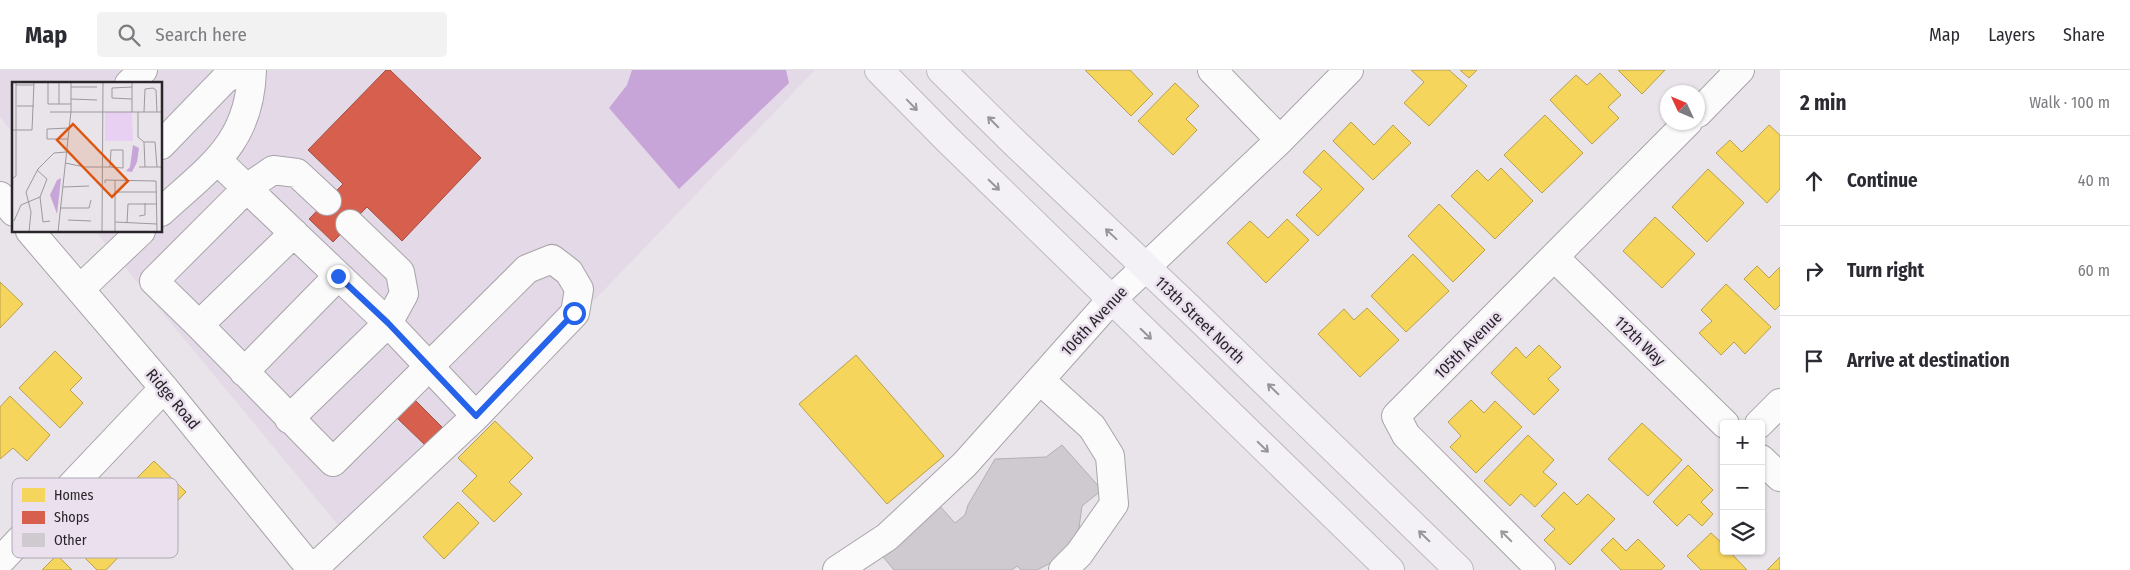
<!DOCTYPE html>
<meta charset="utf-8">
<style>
:root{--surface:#fff;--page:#f2f2f3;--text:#2b2b33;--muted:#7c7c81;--line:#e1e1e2}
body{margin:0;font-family:"Fira Sans Condensed",sans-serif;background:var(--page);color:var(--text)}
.controls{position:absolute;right:15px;bottom:15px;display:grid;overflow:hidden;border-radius:5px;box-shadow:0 1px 4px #0004}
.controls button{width:45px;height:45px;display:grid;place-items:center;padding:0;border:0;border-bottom:1px solid var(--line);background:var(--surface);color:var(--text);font:25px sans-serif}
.compass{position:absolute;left:1660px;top:15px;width:45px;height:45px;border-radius:50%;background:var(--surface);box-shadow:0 1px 4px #0004;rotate:314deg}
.stop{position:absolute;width:15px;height:15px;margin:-11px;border:4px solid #2563eb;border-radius:50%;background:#fff}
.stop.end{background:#2563eb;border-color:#fff;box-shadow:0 1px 5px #0008}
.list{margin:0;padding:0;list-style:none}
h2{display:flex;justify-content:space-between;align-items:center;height:65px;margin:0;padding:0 20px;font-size:21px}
h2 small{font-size:16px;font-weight:400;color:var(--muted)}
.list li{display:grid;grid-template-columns:32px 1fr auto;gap:15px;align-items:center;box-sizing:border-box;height:90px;padding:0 20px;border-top:1px solid var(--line)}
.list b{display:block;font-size:19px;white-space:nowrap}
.list em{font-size:16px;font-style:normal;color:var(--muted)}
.icon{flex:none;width:28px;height:28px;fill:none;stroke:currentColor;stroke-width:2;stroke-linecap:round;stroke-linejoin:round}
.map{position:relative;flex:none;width:1780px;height:500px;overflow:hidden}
header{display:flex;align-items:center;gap:30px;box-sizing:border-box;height:70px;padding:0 25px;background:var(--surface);border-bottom:1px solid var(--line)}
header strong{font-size:24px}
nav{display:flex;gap:28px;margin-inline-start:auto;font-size:18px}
.search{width:350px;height:45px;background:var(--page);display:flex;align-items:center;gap:12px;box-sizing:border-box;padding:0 18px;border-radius:5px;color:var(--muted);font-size:19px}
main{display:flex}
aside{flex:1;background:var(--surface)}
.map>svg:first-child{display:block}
</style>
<header>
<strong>Map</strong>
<div class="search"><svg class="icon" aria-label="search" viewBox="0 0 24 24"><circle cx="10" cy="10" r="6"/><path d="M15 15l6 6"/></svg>Search here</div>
<nav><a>Map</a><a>Layers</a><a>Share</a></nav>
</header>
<main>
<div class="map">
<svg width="1780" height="500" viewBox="0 0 1780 500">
<rect width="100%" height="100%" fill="#e9e4ea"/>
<path fill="#e3d9e7" d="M 0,0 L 632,0 L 627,15 L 789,13 L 786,0 L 815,0 L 357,478 L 95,161 L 161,161 L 161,14 L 14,14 L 14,64 L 0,47 Z"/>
<path fill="#c8a5d8" d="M 632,0 L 786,0 L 789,13 L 679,119 L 609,38 L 627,15 Z"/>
<path fill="#f6d55c" stroke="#b8a04d" d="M 1085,0 L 1130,0 L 1153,24 L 1131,46 Z
M 1411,0 L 1449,0 L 1467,16 L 1429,56 L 1404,33 L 1424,12 Z
M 1460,0 L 1477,0 L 1469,8 Z
M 1618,0 L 1665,0 L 1642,24 Z
M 1600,3 L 1621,25 L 1608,37 L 1619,48 L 1592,74 L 1550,30 L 1576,5 L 1587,15 Z
M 1175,13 L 1199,36 L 1186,49 L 1197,60 L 1173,85 L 1138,51 Z
M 1545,45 L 1583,83 L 1542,123 L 1504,85 Z
M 1351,52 L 1374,75 L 1393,55 L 1411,73 L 1373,110 L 1333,71 Z
M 1769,55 L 1780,65 L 1780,119 L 1767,133 L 1716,83 L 1730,70 L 1742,82 Z
M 1324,80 L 1364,119 L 1318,166 L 1296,145 L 1322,119 L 1303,102 Z
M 1501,98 L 1533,131 L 1495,169 L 1451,126 L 1477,100 L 1488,111 Z
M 1708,99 L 1744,133 L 1707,172 L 1672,137 Z
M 1439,134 L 1485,180 L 1453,212 L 1408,166 Z
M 1655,147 L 1695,184 L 1662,218 L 1623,181 Z
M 1287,149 L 1309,170 L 1266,213 L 1227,173 L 1250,151 L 1268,168 Z
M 1413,184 L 1449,221 L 1406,262 L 1371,226 Z
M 1757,196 L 1769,208 L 1780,197 L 1780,235 L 1775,240 L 1744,209 Z
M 0,212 L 23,234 L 0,258 Z
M 1726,214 L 1771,257 L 1745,284 L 1734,272 L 1721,285 L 1699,263 L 1712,251 L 1701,240 Z
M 1367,238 L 1399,270 L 1360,307 L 1318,264 L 1344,239 L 1354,250 Z
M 1539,275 L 1561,297 L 1548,309 L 1559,320 L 1534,345 L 1491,303 L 1516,277 L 1526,288 Z
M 55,281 L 82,308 L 70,320 L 83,333 L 60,358 L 19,318 Z
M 856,285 L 944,386 L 887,434 L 799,334 Z
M 10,326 L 50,365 L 27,391 L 13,378 L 0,389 L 0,337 Z
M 1471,330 L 1484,343 L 1495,331 L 1522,357 L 1476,403 L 1450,377 L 1461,366 L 1448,352 Z
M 495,351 L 533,388 L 509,412 L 522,424 L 494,452 L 462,421 L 477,406 L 458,388 Z
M 1642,353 L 1682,390 L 1648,426 L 1608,389 Z
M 1528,365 L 1554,390 L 1543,402 L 1557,414 L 1535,437 L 1521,424 L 1510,436 L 1484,411 Z
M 154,391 L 186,422 L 145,464 L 113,432 Z
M 1688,395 L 1713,420 L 1701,432 L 1713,444 L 1702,456 L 1689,444 L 1677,456 L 1653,432 Z
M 1564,422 L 1577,435 L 1588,424 L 1615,449 L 1570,495 L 1544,470 L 1555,459 L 1541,446 Z
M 458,432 L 479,453 L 444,489 L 423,467 Z
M 102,440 L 134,471 L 106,500 L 97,500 L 81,484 L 96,468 L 85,458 Z
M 1711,463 L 1724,475 L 1724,481 L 1729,481 L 1747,500 L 1701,500 L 1687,486 Z
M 1613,468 L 1626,481 L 1638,469 L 1665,496 L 1661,500 L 1621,500 L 1601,480 Z
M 57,485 L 72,500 L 42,500 Z
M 1780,487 L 1780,500 L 1767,500 Z"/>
<path fill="#d6604d" stroke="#a24e42" d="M 386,0 L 390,0 L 481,88 L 402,171 L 367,137 L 333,172 L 309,149 L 343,114 L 308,80 Z
M 415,330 L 442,357 L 425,375 L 397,348 Z"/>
<path fill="#cecacf" stroke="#b3afb4" d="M 1062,375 L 1102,420 L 1082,436 L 1076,480 L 1037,500 L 1021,500 L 1017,496 L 1012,500 L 894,500 L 879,482 L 938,434 L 955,453 L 965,445 L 968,435 L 995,389 L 1046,387 Z"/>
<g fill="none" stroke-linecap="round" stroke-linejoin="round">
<g stroke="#a8a4a9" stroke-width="30">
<path id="minor" d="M 1212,0 L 1280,70
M 129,14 L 143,0
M 1698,43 L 1740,0
M 161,75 L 224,10 L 240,0
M 217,90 L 388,253 L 476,346 L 312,500
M 0,126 L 14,142
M 161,142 C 210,97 250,73 252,0
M 30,161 L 164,318 L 312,500
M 294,163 L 199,255 L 333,392 L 527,199 L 552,189 L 569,202 L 579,219 L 575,243 L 476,346
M 1555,188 L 1725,354
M 80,219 L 141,161
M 199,255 L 154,211 L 247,118 L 273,100 L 297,103 L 327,131
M 244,302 L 338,206
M 1040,310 L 1092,357 L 1110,386 L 1114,434 L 1079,484 L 1063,500
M 289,349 L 388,253 L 404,224 L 400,202 L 350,154
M 1759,354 L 1780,333
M 1761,389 L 1780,407
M 0,491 L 164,318
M 837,500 L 887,467 L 965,394 L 1111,230 L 1280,70 L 1349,0
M 1541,500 L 1406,365 L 1396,346 L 1688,52"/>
</g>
<g stroke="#bfb7c2" stroke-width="30">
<path id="major" d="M 879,0 L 947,69 L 1390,500
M 941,0 L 1016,74 L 1191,240 L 1459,500"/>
</g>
<use href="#minor" stroke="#fcfbfc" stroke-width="28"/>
<use href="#major" stroke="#f4f1f6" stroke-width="28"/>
</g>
<defs><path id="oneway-shaft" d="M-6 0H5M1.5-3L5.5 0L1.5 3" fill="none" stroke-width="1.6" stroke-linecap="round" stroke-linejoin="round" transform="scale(1.25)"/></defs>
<g stroke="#99959a">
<use href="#oneway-shaft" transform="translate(912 35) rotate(46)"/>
<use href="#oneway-shaft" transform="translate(993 52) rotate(-135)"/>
<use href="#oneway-shaft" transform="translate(994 115) rotate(44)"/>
<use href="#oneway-shaft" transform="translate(1111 164) rotate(-137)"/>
<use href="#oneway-shaft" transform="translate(1146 264) rotate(44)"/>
<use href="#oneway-shaft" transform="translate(1273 319) rotate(-136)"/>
<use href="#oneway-shaft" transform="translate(1263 377) rotate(44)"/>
<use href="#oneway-shaft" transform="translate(1424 466) rotate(-136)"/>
</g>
<use stroke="#9d9b9e" href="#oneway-shaft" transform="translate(1506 466) rotate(-135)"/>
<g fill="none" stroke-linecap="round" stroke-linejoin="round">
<path stroke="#2563eb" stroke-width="6" d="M 338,206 L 388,253 L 476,346 L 574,243"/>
</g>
<g text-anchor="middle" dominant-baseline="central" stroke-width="5" stroke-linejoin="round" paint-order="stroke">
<g font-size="16" fill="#29252a" stroke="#eae0ee">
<text transform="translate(1200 250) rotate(44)">113th Street North</text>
<text transform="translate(1094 251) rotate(-47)">106th Avenue</text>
<text transform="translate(1640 271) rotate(44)">112th Way</text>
<text transform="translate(1468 275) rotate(-45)">105th Avenue</text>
<text transform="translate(173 329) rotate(50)">Ridge Road</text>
</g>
</g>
<g transform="translate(12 12)">
<rect width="150" height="150" fill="#e9e4ea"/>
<path d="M 93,30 L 120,30 L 121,59 L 93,59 Z" fill="#e7d0f2"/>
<path d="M 121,63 L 127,66 L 125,80 L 120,90 L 114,89 L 118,85 ZM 49,96 L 48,106 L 45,132 L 38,113 L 45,98 Z" fill="#c8a5d8"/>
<path fill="none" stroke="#9c989d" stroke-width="1" d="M 36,0 L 36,22 L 59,22M 47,0 L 47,22M 4,3 L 22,3M 59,5 L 85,5M 120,5 L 100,6 L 100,16 L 120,17M 59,17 L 85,18M 5,24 L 22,24M 38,30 L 150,30M 120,30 L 120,0M 126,30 L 126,55 L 132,60 L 133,85M 132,30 L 133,7 L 141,6 L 144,8 L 145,30M 0,48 L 20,48 L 22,0M 56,57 L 35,57 L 35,47 L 57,46M 132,60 L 143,60 L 145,85M 53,81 L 73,85 L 98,85 L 111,86 L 111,68 L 99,68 L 98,85M 127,85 L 150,85M 25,88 L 35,97 L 28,115 L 31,140 L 38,139M 0,97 L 4,94 L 4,0M 93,101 L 93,98 L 144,99 L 145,150M 51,105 L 77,104M 103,110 L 145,110M 48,126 L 77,126 L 79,118M 127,134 L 133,133 L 133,121M 56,138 L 79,139M 2,139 L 9,123 L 28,115M 103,140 L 145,142M 115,141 L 116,122 L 145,122M 17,150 L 19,130 L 14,110 L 26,87 L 42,71 L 54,70M 46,150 L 59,29 L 59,0M 90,150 L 91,0M 103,150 L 103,98"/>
<path fill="#de560e" fill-opacity="0.15" stroke="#de560e" stroke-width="2.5" d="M 61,42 L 116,99 L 100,115 L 45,58 Z"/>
<rect width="150" height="150" fill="none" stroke="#29252a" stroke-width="2.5"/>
</g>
<rect x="12" y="408" width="166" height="80" rx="8" fill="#eae0ee" stroke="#b0a8b3" stroke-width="1"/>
<rect x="22" y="418" width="23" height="14" fill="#f6d55c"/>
<rect x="22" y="441" width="23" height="13" fill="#d6604d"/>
<rect x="22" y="463" width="23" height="14" fill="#cecacf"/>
<g font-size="14" fill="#29252a">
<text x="54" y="430">Homes</text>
<text x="54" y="452">Shops</text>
<text x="54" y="475">Other</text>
</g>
</svg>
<div class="controls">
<button>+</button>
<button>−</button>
<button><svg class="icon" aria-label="layers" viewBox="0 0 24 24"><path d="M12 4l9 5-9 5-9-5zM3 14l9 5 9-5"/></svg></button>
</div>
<svg class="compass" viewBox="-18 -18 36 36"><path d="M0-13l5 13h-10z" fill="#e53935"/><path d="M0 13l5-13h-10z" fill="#7c7c81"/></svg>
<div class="stop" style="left:574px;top:243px"></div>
<div class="stop end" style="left:338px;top:206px"></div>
</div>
<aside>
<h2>2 min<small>Walk · 100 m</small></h2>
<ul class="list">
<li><svg class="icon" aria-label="ahead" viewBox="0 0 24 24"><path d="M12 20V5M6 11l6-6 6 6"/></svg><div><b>Continue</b></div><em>40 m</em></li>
<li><svg class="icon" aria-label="right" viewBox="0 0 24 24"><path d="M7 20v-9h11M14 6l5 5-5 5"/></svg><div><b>Turn right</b></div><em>60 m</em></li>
<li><svg class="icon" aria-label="arrive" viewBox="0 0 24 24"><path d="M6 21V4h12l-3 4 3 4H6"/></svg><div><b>Arrive at destination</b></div></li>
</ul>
</aside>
</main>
